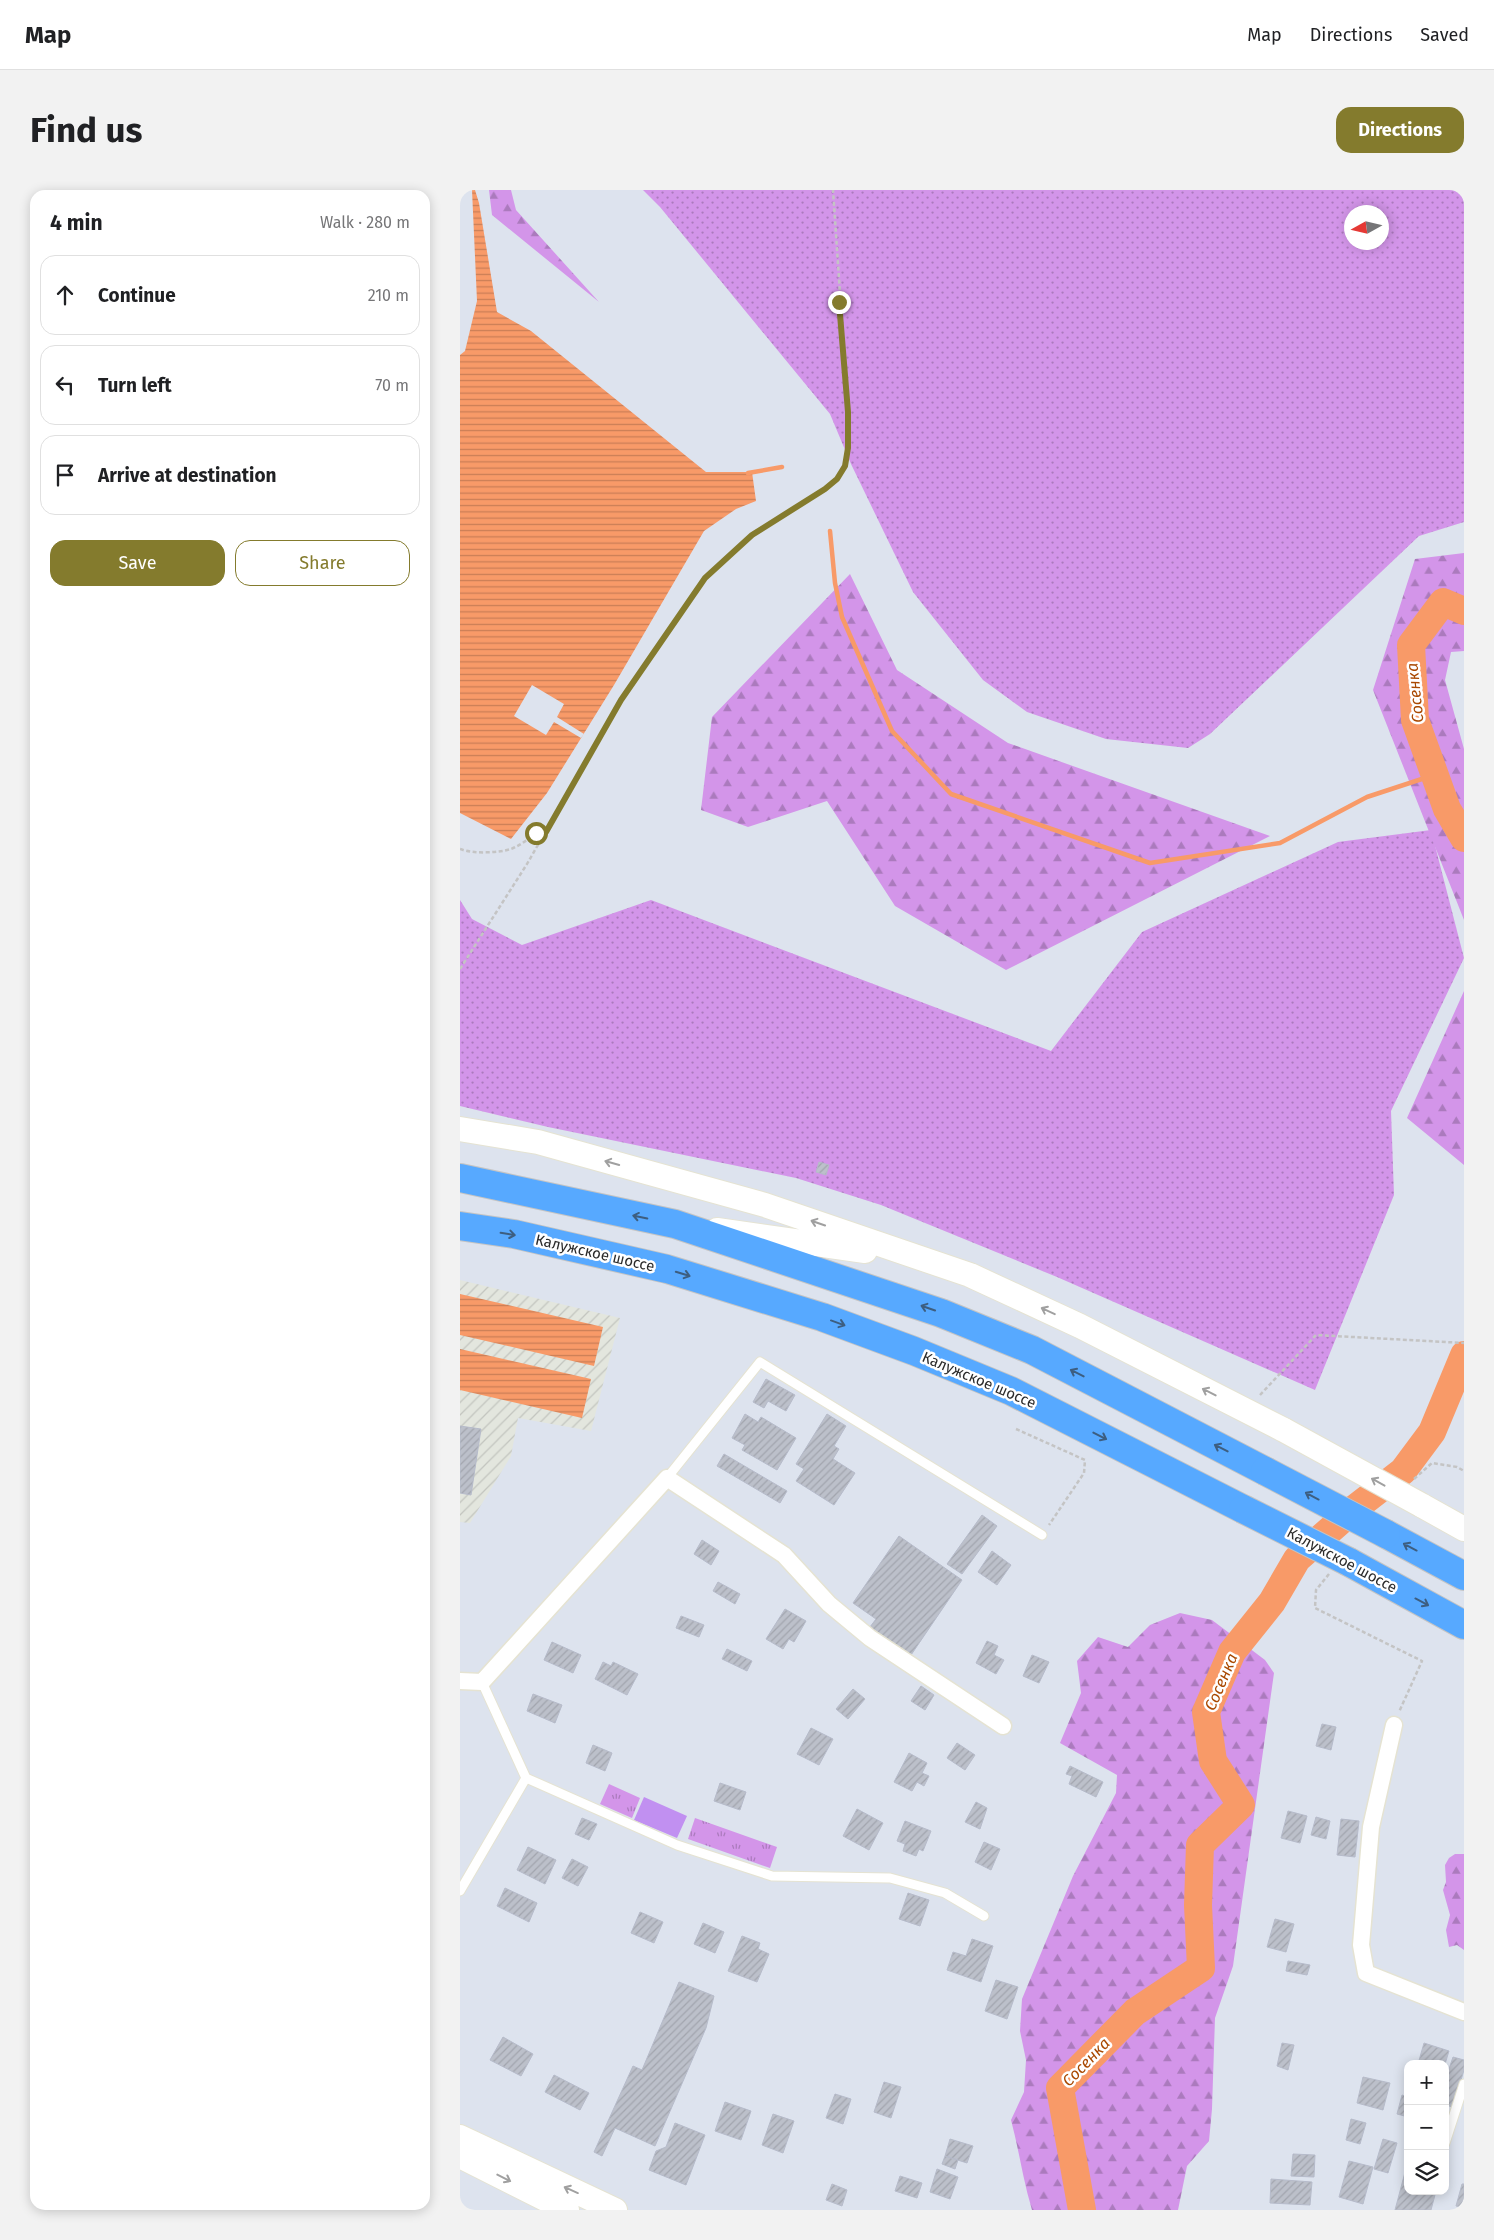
<!DOCTYPE html>
<meta charset="utf-8">
<style>
:root{--surface:#fff;--page:#f2f2f2;--text:#202124;--muted:#757577;--line:#e0e0e0;--accent:#847b2d}
body{margin:0;font-family:"Fira Sans",sans-serif;background:var(--page);color:var(--text)}
.controls{position:absolute;right:15px;bottom:15px;display:grid;overflow:hidden;border-radius:10px;box-shadow:0 2px 12px #0003}
.controls button{width:45px;height:45px;display:grid;place-items:center;padding:0;border:0;border-bottom:1px solid var(--line);background:var(--surface);color:var(--text);font:25px sans-serif}
.compass{position:absolute;left:884px;top:15px;width:45px;height:45px;border-radius:50%;background:var(--surface);box-shadow:0 2px 12px #0003;rotate:262deg}
.stop{position:absolute;width:15px;height:15px;margin:-11px;border:4px solid #847b2d;border-radius:50%;background:#fff}
.stop.end{background:#847b2d;border-color:#fff;box-shadow:0 1px 5px #0008}
.list{margin:0;padding:0;list-style:none}
h2{display:flex;justify-content:space-between;align-items:center;height:65px;margin:0;padding:0 20px;font-size:21px}
h2 small{font-size:16px;font-weight:400;color:var(--muted)}
.list li{display:grid;grid-template-columns:32px 1fr auto;gap:15px;align-items:center;box-sizing:border-box;height:80px;margin:0 10px 10px;padding:0 10px;border:1px solid var(--line);border-radius:15px}
.list b{display:block;font-size:19px;white-space:nowrap}
.list em{font-size:16px;font-style:normal;color:var(--muted)}
.actions{display:flex;gap:10px;padding:15px 20px}
.actions a{flex:1;padding:11px 0;border:1px solid var(--accent);border-radius:15px;text-align:center;font-size:18px;color:var(--accent)}
.actions .main{background:var(--accent);color:#fff}
.icon{flex:none;width:28px;height:28px;fill:none;stroke:currentColor;stroke-width:2;stroke-linecap:round;stroke-linejoin:round}
.map{position:relative;flex:none;width:1004px;height:2020px;overflow:hidden;border-radius:15px}
header{display:flex;align-items:center;gap:30px;box-sizing:border-box;height:70px;padding:0 25px;background:var(--surface);border-bottom:1px solid var(--line)}
header strong{font-size:24px}
nav{display:flex;gap:28px;margin-inline-start:auto;font-size:18px}
.intro{display:flex;align-items:center;justify-content:space-between;box-sizing:border-box;height:120px;padding:0 30px}
h1{margin:0;font-size:35px}
.button{padding:12px 22px;border-radius:15px;background:var(--accent);color:#fff;font-size:18px;font-weight:700}
main{display:flex;gap:30px;padding:0 30px}
aside{flex:1;background:var(--surface);border-radius:15px;box-shadow:0 2px 12px #0003}
.map>svg:first-child{display:block}
</style>
<header>
<strong>Map</strong>
<nav><a>Map</a><a>Directions</a><a>Saved</a></nav>
</header>
<div class="intro"><h1>Find us</h1><a class="button">Directions</a></div>
<main>
<aside>
<h2>4 min<small>Walk · 280 m</small></h2>
<ul class="list">
<li><svg class="icon" aria-label="ahead" viewBox="0 0 24 24"><path d="M12 20V5M6 11l6-6 6 6"/></svg><div><b>Continue</b></div><em>210 m</em></li>
<li><svg class="icon" aria-label="left" viewBox="0 0 24 24"><path d="M17 20v-9H6M10 6l-5 5 5 5"/></svg><div><b>Turn left</b></div><em>70 m</em></li>
<li><svg class="icon" aria-label="arrive" viewBox="0 0 24 24"><path d="M6 21V4h12l-3 4 3 4H6"/></svg><div><b>Arrive at destination</b></div></li>
</ul>
<div class="actions"><a class="main">Save</a><a>Share</a></div>
</aside>
<div class="map">
<svg width="1004" height="2020" viewBox="0 0 1004 2020">
<defs>
<pattern id="industrial-furrows" width="10" height="10" patternUnits="userSpaceOnUse" patternTransform="scale(1.25)"><rect width="10" height="10" fill="#e3e6de"/><path d="M-1 1l2-2M0 10L10 0M9 11l2-2" fill="none" stroke="#c3c5bf"/></pattern>
<pattern id="grass-dots" width="8" height="8" patternUnits="userSpaceOnUse" patternTransform="scale(1.25)"><rect width="8" height="8" fill="#d395e9"/><path d="M2 2h.1M6 6h.1" fill="none" stroke="#ab7abd" stroke-width="1.8" stroke-linecap="round"/></pattern>
<pattern id="forest-firs" width="22" height="20" patternUnits="userSpaceOnUse" patternTransform="scale(1.25)"><rect width="22" height="20" fill="#d395e9"/><path d="M5 1l3.5 6h-7zM16 11l3.5 6h-7z" fill="#ab7abd"/></pattern>
<pattern id="park-tufts" width="24" height="20" patternUnits="userSpaceOnUse" patternTransform="scale(1.25)"><rect width="24" height="20" fill="#d395e9"/><path d="M3 7l-1-3M5 7V3M7 7l1-3M15 17l-1-3M17 17v-4M19 17l1-3" fill="none" stroke="#ab7abd"/></pattern>
<pattern id="water-rules" width="6" height="5" patternUnits="userSpaceOnUse" patternTransform="scale(1.25)"><rect width="6" height="5" fill="#f89a68"/><path d="M0 2.5h6" fill="none" stroke="#c97e56"/></pattern>
<pattern id="building-hatch" width="6" height="6" patternUnits="userSpaceOnUse" patternTransform="scale(1.25)"><rect width="6" height="6" fill="#bcc0ca"/><path d="M-1 1l2-2M0 6l6-6M5 7l2-2" fill="none" stroke="#a2a5ae"/></pattern>
</defs>
<rect width="100%" height="100%" fill="#dde3ee"/>
<path fill="url(#industrial-furrows)" d="M 0,1090 L 160,1128 L 131,1241 L 58,1228 L 51,1266 L 10,1333 L 0,1332 Z"/>
<path fill="url(#grass-dots)" fill-rule="evenodd" d="M 183,0 L 1004,0 L 1004,332 L 959,346 L 750,544 L 728,558 L 646,549 L 567,522 L 523,490 L 453,402 L 391,274 L 370,224 L 200,17 ZM 892,22 L 922,22 L 922,52 L 892,52 Z
M 971,640 L 1004,768 L 931,921 L 934,1005 L 855,1200 L 597,1087 L 421,1015 L 336,988 L 88,937 L 0,916 L 0,710 L 12,729 L 62,755 L 191,710 L 591,861 L 682,742 L 878,652 Z"/>
<path fill="url(#forest-firs)" d="M 29,0 L 51,0 L 56,20 L 139,112 L 32,25 Z
M 1004,363 L 1004,461 L 991,462 L 985,490 L 1004,559 L 1004,730 L 913,500 L 955,369 Z
M 390,384 L 437,480 L 548,553 L 810,646 L 546,780 L 435,716 L 367,611 L 288,637 L 241,620 L 252,527 Z
M 1004,801 L 1004,975 L 947,928 Z
M 720,1423 L 752,1430 L 805,1470 L 814,1483 L 773,1776 L 755,1828 L 752,1919 L 749,1951 L 727,1976 L 718,2020 L 572,2020 C 563,1990 559,1960 551,1930 L 564,1902 L 566,1870 L 560,1841 L 562,1809 L 613,1686 L 656,1603 L 657,1585 L 600,1553 L 621,1503 L 617,1471 L 638,1447 L 668,1457 L 690,1435 Z
M 995,1664 L 1004,1664 L 1004,1760 L 997,1755 L 989,1757 L 986,1740 L 990,1725 L 983,1700 L 986,1692 L 985,1675 L 989,1668 Z"/>
<path fill="url(#park-tufts)" d="M 149,1594 L 180,1608 L 172,1628 L 140,1614 Z
M 235,1628 L 317,1657 L 310,1678 L 228,1649 Z"/>
<path fill="#c190f1" d="M 184,1607 L 227,1626 L 217,1648 L 174,1630 Z"/>
<path fill="url(#water-rules)" d="M 12,0 L 15,0 L 19,13 L 37,122 L 71,141 L 246,282 L 292,282 L 296,311 L 276,319 L 244,341 L 154,495 L 87,603 L 51,649 L 0,623 L 0,165 L 5,161 L 17,111 Z
M 0,1104 L 143,1137 L 134,1176 L 0,1145 Z
M 0,1159 L 131,1189 L 122,1228 L 0,1200 Z"/>
<path fill="#dde3ee" d="M 72,495 L 104,514 L 97,527 L 124,544 L 121,548 L 94,532 L 86,545 L 54,526 Z"/>
<g fill="none" stroke-linecap="round" stroke-linejoin="round">
<path stroke="#f89a68" stroke-width="4.5" d="M 288,283 L 322,277
M 370,341 L 375,393 L 382,427 L 432,541 L 491,604 L 690,673 L 820,653 L 907,607 L 974,585"/>
<path stroke="#f89a68" stroke-width="28" d="M 1004,421 L 983,412 L 951,455 L 955,530 L 987,619 L 1004,648
M 622,2020 L 600,1898 L 675,1822 L 741,1778 L 738,1715 L 740,1655 L 781,1615 L 753,1571 L 746,1522 L 772,1462 L 812,1412 L 837,1369 L 894,1319 L 943,1281 L 972,1242 L 1004,1165"/>
</g>
<path fill="url(#building-hatch)" stroke="#b6bbca" d="M 359,972 L 369,975 L 366,985 L 356,982 Z
M 306,1189 L 335,1205 L 326,1221 L 308,1211 L 304,1218 L 293,1212 Z
M 285,1224 L 298,1232 L 301,1227 L 336,1248 L 317,1280 L 282,1260 L 285,1255 L 272,1248 Z
M 367,1224 L 386,1236 L 374,1256 L 379,1259 L 373,1269 L 395,1283 L 374,1315 L 336,1291 L 344,1279 L 336,1274 Z
M 0,1236 L 21,1239 L 11,1305 L 0,1303 Z
M 264,1264 L 327,1301 L 320,1313 L 257,1276 Z
M 522,1325 L 537,1336 L 502,1384 L 487,1374 Z
M 439,1346 L 502,1390 L 451,1465 L 410,1437 L 416,1429 L 393,1413 Z
M 242,1350 L 259,1361 L 251,1375 L 234,1364 Z
M 532,1361 L 551,1375 L 537,1395 L 518,1382 Z
M 258,1392 L 280,1404 L 275,1414 L 253,1401 Z
M 325,1419 L 346,1431 L 334,1452 L 329,1449 L 323,1459 L 306,1449 Z
M 221,1426 L 244,1435 L 239,1447 L 216,1438 Z
M 527,1451 L 538,1456 L 534,1465 L 544,1470 L 536,1484 L 516,1473 Z
M 92,1452 L 121,1465 L 113,1483 L 84,1470 Z
M 267,1459 L 292,1471 L 287,1481 L 262,1469 Z
M 572,1465 L 589,1472 L 579,1493 L 563,1486 Z
M 143,1472 L 151,1476 L 153,1472 L 178,1484 L 167,1505 L 135,1489 Z
M 461,1496 L 474,1505 L 465,1520 L 451,1511 Z
M 393,1499 L 405,1509 L 388,1529 L 376,1519 Z
M 73,1504 L 102,1515 L 95,1533 L 67,1521 Z
M 862,1534 L 876,1537 L 871,1560 L 856,1556 Z
M 351,1538 L 373,1549 L 359,1575 L 337,1564 Z
M 497,1553 L 515,1565 L 505,1580 L 487,1568 Z
M 133,1555 L 152,1563 L 145,1581 L 126,1573 Z
M 449,1563 L 467,1573 L 462,1583 L 469,1586 L 464,1596 L 457,1592 L 452,1601 L 434,1592 Z
M 610,1576 L 643,1592 L 636,1607 L 609,1594 L 612,1586 L 606,1584 Z
M 260,1593 L 286,1602 L 280,1620 L 254,1611 Z
M 516,1612 L 527,1618 L 520,1639 L 505,1632 Z
M 397,1619 L 423,1633 L 409,1660 L 383,1646 Z
M 828,1621 L 847,1626 L 840,1653 L 821,1648 Z
M 856,1627 L 870,1631 L 866,1649 L 851,1645 Z
M 122,1628 L 137,1634 L 129,1650 L 115,1644 Z
M 881,1629 L 899,1631 L 895,1667 L 877,1665 Z
M 445,1631 L 471,1641 L 463,1661 L 459,1659 L 456,1666 L 443,1661 L 445,1654 L 437,1651 Z
M 524,1652 L 540,1659 L 531,1680 L 515,1672 Z
M 68,1657 L 96,1670 L 85,1694 L 57,1680 Z
M 112,1669 L 128,1677 L 118,1696 L 102,1688 Z
M 45,1698 L 77,1713 L 69,1732 L 37,1716 Z
M 448,1703 L 469,1710 L 460,1736 L 439,1729 Z
M 180,1722 L 203,1732 L 194,1753 L 171,1743 Z
M 815,1729 L 834,1734 L 826,1762 L 807,1757 Z
M 243,1733 L 264,1742 L 255,1763 L 234,1754 Z
M 282,1746 L 300,1753 L 298,1759 L 309,1764 L 297,1792 L 268,1781 Z
M 512,1749 L 533,1756 L 521,1792 L 487,1780 L 493,1762 L 506,1766 Z
M 828,1771 L 850,1775 L 847,1785 L 826,1781 Z
M 536,1790 L 558,1797 L 547,1829 L 525,1821 Z
M 219,1792 L 254,1806 L 246,1838 L 195,1956 L 155,1938 L 142,1966 L 134,1962 L 173,1876 L 182,1880 Z
M 43,1847 L 73,1864 L 61,1886 L 30,1870 Z
M 822,1853 L 834,1855 L 828,1880 L 817,1876 Z
M 964,1853 L 989,1861 L 985,1874 L 958,1874 Z
M 993,1867 L 1004,1870 L 1004,1880 L 993,1917 L 985,1915 L 985,1891 Z
M 94,1885 L 129,1903 L 120,1920 L 85,1902 Z
M 903,1887 L 930,1893 L 923,1920 L 897,1913 Z
M 424,1892 L 441,1897 L 431,1928 L 414,1922 Z
M 375,1904 L 391,1909 L 383,1934 L 366,1928 Z
M 942,1905 L 948,1907 L 948,1927 L 937,1924 Z
M 265,1912 L 291,1921 L 281,1950 L 255,1941 Z
M 313,1924 L 334,1931 L 323,1963 L 302,1955 Z
M 891,1929 L 906,1933 L 900,1954 L 886,1950 Z
M 215,1933 L 245,1945 L 226,1995 L 189,1980 L 196,1961 L 206,1957 Z
M 490,1949 L 513,1956 L 507,1973 L 485,1966 Z
M 923,1949 L 937,1953 L 928,1983 L 914,1979 Z
M 833,1964 L 855,1965 L 854,1987 L 831,1986 Z
M 485,1966 L 498,1970 L 495,1979 L 482,1974 Z
M 889,1971 L 913,1977 L 903,2014 L 879,2007 Z
M 948,1971 L 948,2001 L 976,2001 L 971,2020 L 935,2020 Z
M 477,1979 L 498,1987 L 490,2009 L 470,2002 Z
M 440,1986 L 462,1993 L 457,2008 L 435,2001 Z
M 811,1989 L 852,1992 L 850,2015 L 810,2013 Z
M 372,1994 L 387,2000 L 382,2016 L 366,2010 Z
M 1002,1994 L 1004,1994 L 1004,2020 L 1001,2020 L 1001,2017 L 996,2016 Z"/>
<g fill="none" stroke-linecap="round" stroke-linejoin="round">
<g stroke="#e5e3d2" stroke-width="11">
<path id="lane" d="M 207,1288 L 300,1172 L 582,1345
M 22,1492 L 66,1588 L 217,1655 L 312,1686 L 430,1688 L 485,1703 L 524,1726
M 0,1701 L 66,1588
M 985,1953 L 1004,1894"/>
</g>
<g stroke="#e5e3d2" stroke-width="19">
<path id="street" d="M 0,1491 L 22,1492 L 207,1288 L 324,1365 L 369,1414 L 410,1448 L 543,1536
M 934,1535 L 911,1637 L 901,1755 L 906,1783 L 1004,1822"/>
</g>
<g stroke="#e5e3d2" stroke-width="26">
<path id="secondary" d="M 0,939 L 78,952 L 305,1015 L 510,1085 L 620,1136 L 824,1240
M 257,1040 L 405,1061
M 961,1315 L 1004,1339
M 0,1947 L 155,2020
M 0,1966 L 107,2020"/>
</g>
<g stroke="#c4c4c4" stroke-width="30">
<path id="highway" d="M 0,988 L 215,1034 L 481,1123 L 572,1160 L 805,1281
M 0,1036 L 54,1044 L 207,1079 L 362,1127 L 454,1161 L 551,1201 L 783,1319
M 926,1344 L 1004,1386
M 889,1372 L 1004,1435"/>
</g>
<path stroke="#c4c4c4" stroke-width="2.5" stroke-dasharray="4 2.5" stroke-linecap="butt" d="M 0,659 C 13,664 38,663 51,659 C 64,654 72,644 86,642
M 0,779 L 67,674 L 161,510 L 245,388 L 292,345 L 365,299 L 377,289 L 385,276 L 388,258 L 388,222 L 373,0
M 800,1205 L 856,1145 L 1004,1153
M 556,1239 L 625,1270 L 624,1283 L 589,1335
M 954,1289 L 972,1273 L 997,1277 L 1004,1281
M 869,1384 L 856,1400 L 855,1418 L 962,1471 L 939,1522"/>
<use href="#lane" stroke="#fff" stroke-width="9"/>
<use href="#street" stroke="#fff" stroke-width="16"/>
<use href="#secondary" stroke="#fff" stroke-width="24"/>
<use href="#highway" stroke="#57a9ff" stroke-width="28"/>
<g stroke="#e5e3d2" stroke-width="26" stroke-linecap="butt">
<path id="secondary-bridge" d="M 824,1240 L 961,1315"/>
</g>
<g stroke="#c4c4c4" stroke-width="30" stroke-linecap="butt">
<path id="highway-bridge" d="M 805,1281 L 926,1344
M 783,1319 L 889,1372"/>
</g>
<use href="#secondary-bridge" stroke="#fff" stroke-width="24"/>
<use href="#highway-bridge" stroke="#57a9ff" stroke-width="28"/>
</g>
<defs><path id="oneway-shaft" d="M-6 0H5M1.5-3L5.5 0L1.5 3" fill="none" stroke-width="1.6" stroke-linecap="round" stroke-linejoin="round" transform="scale(1.25)"/></defs>
<g stroke="#a0a0a0">
<use href="#oneway-shaft" transform="translate(152 973) rotate(-164)"/>
<use href="#oneway-shaft" transform="translate(358 1033) rotate(-161)"/>
<use href="#oneway-shaft" transform="translate(588 1121) rotate(-155)"/>
<use href="#oneway-shaft" transform="translate(749 1202) rotate(-153)"/>
<use href="#oneway-shaft" transform="translate(918 1292) rotate(-151)"/>
<use href="#oneway-shaft" transform="translate(44 1988) rotate(27)"/>
<use href="#oneway-shaft" transform="translate(111 2000) rotate(-156)"/>
</g>
<g stroke="#3d5e80">
<use href="#oneway-shaft" transform="translate(180 1027) rotate(-168)"/>
<use href="#oneway-shaft" transform="translate(48 1044) rotate(9)"/>
<use href="#oneway-shaft" transform="translate(223 1084) rotate(17)"/>
<use href="#oneway-shaft" transform="translate(468 1118) rotate(-161)"/>
<use href="#oneway-shaft" transform="translate(378 1133) rotate(20)"/>
<use href="#oneway-shaft" transform="translate(617 1183) rotate(-153)"/>
<use href="#oneway-shaft" transform="translate(640 1246) rotate(27)"/>
<use href="#oneway-shaft" transform="translate(761 1258) rotate(-153)"/>
<use href="#oneway-shaft" transform="translate(852 1306) rotate(-152)"/>
<use href="#oneway-shaft" transform="translate(950 1357) rotate(-152)"/>
<use href="#oneway-shaft" transform="translate(962 1412) rotate(28)"/>
</g>
<g fill="none" stroke-linecap="round" stroke-linejoin="round">
<path stroke="#847b2d" stroke-width="6" d="M 76,643 L 86,642 L 161,510 L 245,388 L 292,345 L 365,299 L 377,289 L 385,276 L 388,258 L 388,222 L 379,112"/>
</g>
<g text-anchor="middle" dominant-baseline="central" stroke-width="5" stroke-linejoin="round" paint-order="stroke">
<g font-size="15" fill="#2c2c2c" stroke="#fff">
<text transform="translate(135 1063) rotate(13)">Калужское шоссе</text>
<text transform="translate(519 1190) rotate(23)">Калужское шоссе</text>
<text transform="translate(882 1370) rotate(28)">Калужское шоссе</text>
</g>
<g font-size="16" font-style="italic" fill="#a94902" stroke="#fff">
<text transform="translate(955 503) rotate(-96)">Сосенка</text>
<text transform="translate(761 1492) rotate(-67)">Сосенка</text>
<text transform="translate(626 1872) rotate(-46)">Сосенка</text>
</g>
</g>
</svg>
<div class="controls">
<button>+</button>
<button>−</button>
<button><svg class="icon" aria-label="layers" viewBox="0 0 24 24"><path d="M12 4l9 5-9 5-9-5zM3 14l9 5 9-5"/></svg></button>
</div>
<svg class="compass" viewBox="-18 -18 36 36"><path d="M0-13l5 13h-10z" fill="#e53935"/><path d="M0 13l5-13h-10z" fill="#757577"/></svg>
<div class="stop" style="left:76px;top:643px"></div>
<div class="stop end" style="left:379px;top:112px"></div>
</div>
</main>
